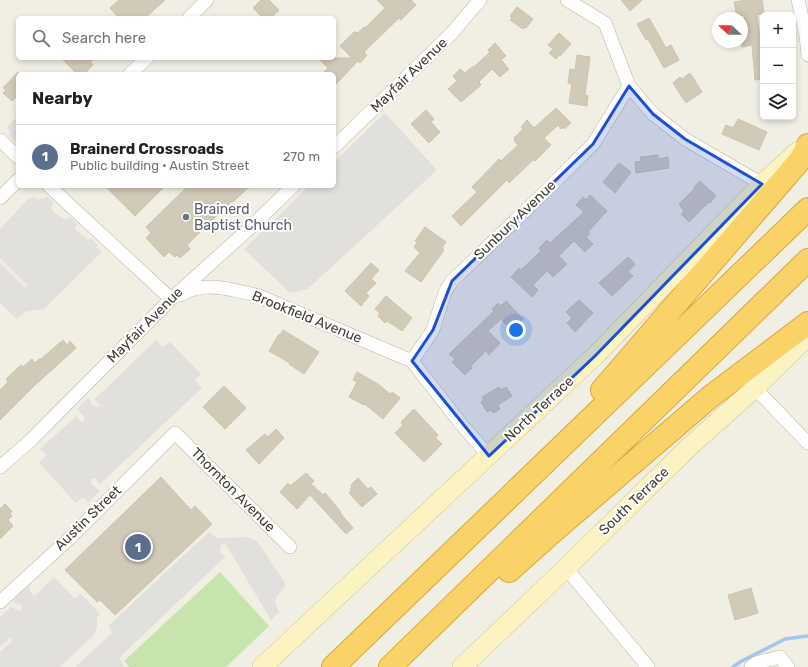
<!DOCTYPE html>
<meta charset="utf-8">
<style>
:root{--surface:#fff;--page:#f2f2f2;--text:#222;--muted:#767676;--line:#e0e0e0;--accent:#f24a19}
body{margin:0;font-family:Rubik,sans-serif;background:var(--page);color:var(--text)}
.controls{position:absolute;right:12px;top:12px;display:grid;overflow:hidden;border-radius:6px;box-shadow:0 2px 6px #0003}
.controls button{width:36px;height:36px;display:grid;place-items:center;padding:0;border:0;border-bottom:1px solid var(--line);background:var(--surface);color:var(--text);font:20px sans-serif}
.compass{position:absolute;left:712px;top:12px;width:36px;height:36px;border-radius:50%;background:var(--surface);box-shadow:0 2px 6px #0003;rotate:292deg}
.you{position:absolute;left:516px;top:330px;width:14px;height:14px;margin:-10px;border:3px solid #fff;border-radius:50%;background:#1a73e8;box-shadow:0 0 0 6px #1a73e833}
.badge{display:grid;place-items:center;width:26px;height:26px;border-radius:50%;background:var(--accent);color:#fff;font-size:13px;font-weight:700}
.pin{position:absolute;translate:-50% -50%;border:2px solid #fff;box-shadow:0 1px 4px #0006}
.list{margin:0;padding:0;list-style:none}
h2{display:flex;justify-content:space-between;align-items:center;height:52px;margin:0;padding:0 16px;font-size:17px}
h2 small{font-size:13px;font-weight:400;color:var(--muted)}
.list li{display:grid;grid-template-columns:26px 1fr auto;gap:12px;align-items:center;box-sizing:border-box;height:64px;padding:0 16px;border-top:1px solid var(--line)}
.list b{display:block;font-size:15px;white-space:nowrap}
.list p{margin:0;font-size:13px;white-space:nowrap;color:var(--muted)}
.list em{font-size:13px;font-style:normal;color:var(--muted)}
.icon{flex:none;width:22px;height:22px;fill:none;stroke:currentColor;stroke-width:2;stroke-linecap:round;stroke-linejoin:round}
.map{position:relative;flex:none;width:808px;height:667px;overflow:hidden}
.search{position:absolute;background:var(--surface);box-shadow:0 2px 6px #0003;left:16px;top:16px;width:320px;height:44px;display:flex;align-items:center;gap:10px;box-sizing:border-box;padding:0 14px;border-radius:6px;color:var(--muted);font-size:15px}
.panel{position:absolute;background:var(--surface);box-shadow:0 2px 6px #0003;left:16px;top:72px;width:320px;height:116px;border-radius:6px}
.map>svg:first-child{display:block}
</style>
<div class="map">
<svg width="808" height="667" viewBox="0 0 808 667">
<rect width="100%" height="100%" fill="#f1eee3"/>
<path fill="#c7e4ad" d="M 220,572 L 269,626 L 226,667 L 130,667 L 124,661 Z"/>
<path fill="#e2e0dc" d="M 385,113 L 437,170 L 311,286 L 307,289 L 290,293 L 244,249 L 309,186 L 334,186 L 334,162 Z
M 18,116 L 18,144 L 9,136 L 10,131 L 6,128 Z
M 47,196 L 54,203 L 51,206 L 54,213 L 59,215 L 66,220 L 70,217 L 77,224 L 75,227 L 75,229 L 88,240 L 91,238 L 98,245 L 96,247 L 102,252 L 44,309 L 25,312 L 17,319 L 0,303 L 0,263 L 25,288 L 27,285 L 0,258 L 0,229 L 28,199 L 33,197 L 38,199 L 45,198 Z
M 156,340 L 163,347 L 170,342 L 201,374 L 195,380 L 202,388 L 100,484 L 95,478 L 91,480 L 91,484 L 100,491 L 88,503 L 84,498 L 82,498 L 76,503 L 39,463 L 47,455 L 40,449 L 76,416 L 81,422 L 85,420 L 84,416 L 77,409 L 88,397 L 93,406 L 99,407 L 100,406 L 95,399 Z
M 209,532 L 217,538 L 247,537 L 257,541 L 285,583 L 285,587 L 277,596 L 275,603 L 279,612 L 271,620 L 225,543 L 221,545 L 220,552 L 225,557 L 120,657 L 121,662 L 125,667 L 75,667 L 112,633 L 108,626 Z
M 54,577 L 75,599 L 81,594 L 100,614 L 97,617 L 97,627 L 94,635 L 60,667 L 0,667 L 0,652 L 12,641 L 11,638 L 10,638 L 0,647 L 0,617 L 11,607 L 20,611 L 22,607 L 21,605 L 12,601 L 30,585 L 30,591 L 34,596 Z"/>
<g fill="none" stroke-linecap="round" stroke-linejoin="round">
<path stroke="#a0c8ed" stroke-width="3.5" d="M 733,667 L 740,662 L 785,639 L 808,636"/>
</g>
<path fill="#d2cab9" stroke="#ccc3ad" d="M 119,0 L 165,0 L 145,18 L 119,18 L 110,8 Z
M 261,0 L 269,0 L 279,10 L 271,18 L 263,18 L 253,8 Z
M 377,0 L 411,0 L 416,5 L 401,20 L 399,18 L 364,52 L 367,55 L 360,63 L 358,61 L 334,86 L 334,74 L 322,74 L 328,68 L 318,58 L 352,58 L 340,46 L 354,32 L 358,33 L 364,27 L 365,28 L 385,8 Z
M 621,0 L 642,0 L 630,11 Z
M 747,0 L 762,0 L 764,13 L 757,15 L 759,32 L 763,32 L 763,79 L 755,80 L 752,45 L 742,47 L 742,33 L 746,32 L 744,15 L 737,16 L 734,2 Z
M 517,7 L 533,19 L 526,28 L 525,27 L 523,29 L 510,20 L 512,18 L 510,16 Z
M 649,18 L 666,48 L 671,45 L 679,60 L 664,68 L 648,39 L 646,40 L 637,24 Z
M 559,33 L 571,44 L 560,56 L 559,55 L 556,59 L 549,53 L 553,49 L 548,45 Z
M 495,43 L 506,56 L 501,60 L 509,69 L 500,77 L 492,69 L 479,82 L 481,85 L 461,102 L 448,89 L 457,81 L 453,76 L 460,69 L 465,73 L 473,66 L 474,67 L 490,52 L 488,50 Z
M 577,55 L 590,57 L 585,95 L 588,96 L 587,106 L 569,103 L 572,84 L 568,83 L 570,69 L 575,70 Z
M 61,58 L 95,58 L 90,62 L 93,65 L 84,74 L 77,74 Z
M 18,72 L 18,95 L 12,101 L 3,93 L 6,90 L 3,88 Z
M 690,73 L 702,92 L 686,103 L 673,83 L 680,77 L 682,79 Z
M 556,108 L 571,123 L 564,129 L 563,127 L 561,129 L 558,125 L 544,138 L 551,145 L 535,161 L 533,160 L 509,183 L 507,180 L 461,226 L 452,216 L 477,192 L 472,187 L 499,159 L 501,161 L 518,145 L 514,141 L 515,139 L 514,138 L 523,129 L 521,127 L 527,120 L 534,128 Z
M 426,110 L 434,119 L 431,122 L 440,132 L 429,143 L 411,124 Z
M 738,119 L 767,132 L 759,150 L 722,134 L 726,125 L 733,128 Z
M 658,155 L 659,159 L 668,157 L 669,168 L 636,173 L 635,162 L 641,161 L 640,157 Z
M 619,163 L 631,172 L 615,193 L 603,182 Z
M 700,181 L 716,196 L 710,203 L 709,202 L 689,222 L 681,214 L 684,211 L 679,204 L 695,188 L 694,187 Z
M 105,186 L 165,186 L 135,216 Z
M 188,186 L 250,186 L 233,202 L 232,201 L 187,245 L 190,249 L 180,258 L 177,255 L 175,257 L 169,252 L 164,257 L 146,238 L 151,233 L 146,227 Z
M 590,195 L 607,211 L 588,232 L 590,234 L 586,237 L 593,244 L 585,252 L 574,241 L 559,256 L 567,264 L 553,277 L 547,271 L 533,285 L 538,290 L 532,297 L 511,277 L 519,268 L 521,270 L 541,251 L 539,248 L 547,240 L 550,243 L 584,212 L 576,205 L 583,197 L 586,200 Z
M 425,227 L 446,242 L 442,248 L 444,250 L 421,282 L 405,271 L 420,253 L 414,247 L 417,243 L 415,241 Z
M 628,257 L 635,264 L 628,272 L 633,276 L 612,296 L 599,283 Z
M 371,263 L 379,270 L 371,279 L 376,283 L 366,293 L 369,296 L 361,306 L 345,291 Z
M 386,296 L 412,318 L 402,331 L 392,324 L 391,324 L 387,321 L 385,323 L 378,316 L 380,313 L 375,309 Z
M 579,300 L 593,313 L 575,332 L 567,323 L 572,318 L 566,312 Z
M 506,301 L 523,319 L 511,330 L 501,319 L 488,331 L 500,343 L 489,355 L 486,351 L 470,367 L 472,368 L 465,375 L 452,362 L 455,359 L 449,354 L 494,311 L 492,309 L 498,303 L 501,306 Z
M 283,330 L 319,352 L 304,374 L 289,364 L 290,363 L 269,351 L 279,334 L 280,335 Z
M 63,340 L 67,345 L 70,341 L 76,348 L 34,386 L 0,420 L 0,390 L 8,382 L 6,379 L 21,365 L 23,367 L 32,359 L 35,363 L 40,358 L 41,359 Z
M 357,372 L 378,384 L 390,394 L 392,392 L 400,398 L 383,419 L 365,404 L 364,405 L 349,397 L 357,382 L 353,380 Z
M 224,386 L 246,408 L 225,429 L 203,407 Z
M 499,387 L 501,390 L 506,387 L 512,396 L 498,405 L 500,409 L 493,413 L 491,410 L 487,412 L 481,402 L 484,400 L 482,397 Z
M 414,409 L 438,435 L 435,438 L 442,444 L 424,462 L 395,433 L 403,425 L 401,422 Z
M 276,429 L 284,438 L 259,464 L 246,450 L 265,434 L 268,437 Z
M 306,473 L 314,481 L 311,484 L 323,495 L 325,493 L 341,512 L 340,513 L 353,528 L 346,534 L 310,495 L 297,509 L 280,492 L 288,483 L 290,486 Z
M 161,477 L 191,510 L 195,506 L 212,524 L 115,615 L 100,600 L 97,602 L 65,570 Z
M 358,478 L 368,489 L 371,487 L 377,494 L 362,507 L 349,493 L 351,491 L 350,489 L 352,487 L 351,485 Z
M 5,504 L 12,511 L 10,514 L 12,516 L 8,520 L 13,526 L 0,539 L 0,509 Z
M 751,588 L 758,613 L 735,620 L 728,595 Z"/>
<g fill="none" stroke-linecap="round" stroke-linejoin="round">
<g stroke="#bcb6a6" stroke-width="14">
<path id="street" d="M 567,0 L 605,23 L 629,86 L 653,114 L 685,139 L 762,184
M 798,0 L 806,35 L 808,55
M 189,18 L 207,0
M 130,74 L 147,58
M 0,140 L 18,157
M 334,147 L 451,34 L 480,0
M 49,186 L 171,299
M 0,198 L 18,180
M 180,295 C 185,293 190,290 195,289 C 211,283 243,292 259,296 L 412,361 L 461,424 L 489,456
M 412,361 L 433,330 L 445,292 L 452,281 L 547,190 L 593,144 L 629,86
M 755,388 L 808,443
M 0,467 L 30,441 L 171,299 L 250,228 L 293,186
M 566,568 L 648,667
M 0,602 L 72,536 L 175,433 L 290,547
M 751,667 L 756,663 L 780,657 L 788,667"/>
</g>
<g stroke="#d0c494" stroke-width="20">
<path id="secondary" d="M 262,667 L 595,356 L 762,184 L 797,152
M 462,667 L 566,568 L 689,447 L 755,388 L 808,336"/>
</g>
<g stroke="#d7a837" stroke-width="24">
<path id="highway" d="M 602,390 L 801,159 L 808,145
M 509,571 L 548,536 L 710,397 L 808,323
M 333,667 L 808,209
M 390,667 L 808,260"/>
</g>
<use href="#street" stroke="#fff" stroke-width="13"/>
<use href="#secondary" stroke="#fcf3c2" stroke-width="19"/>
<use href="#highway" stroke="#f9d367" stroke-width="22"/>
</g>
<path fill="#1d4ed8" fill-opacity="0.2" stroke="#1d4ed8" stroke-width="3" stroke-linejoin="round" d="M 629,86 L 653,114 L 685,139 L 762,184 L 595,356 L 489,456 L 412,361 L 433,330 L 452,281 L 593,144 Z"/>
<circle fill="#6b7280" stroke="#fff" stroke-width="1.5" cx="186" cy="217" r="4"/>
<g text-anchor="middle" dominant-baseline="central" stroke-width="4" stroke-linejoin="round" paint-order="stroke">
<g font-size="14" fill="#433e34" stroke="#fff">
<text transform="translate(409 75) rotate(-44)">Mayfair Avenue</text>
<text transform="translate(515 220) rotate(-44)">Sunbury Avenue</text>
<text transform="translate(307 317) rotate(22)">Brookfield Avenue</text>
<text transform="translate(145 325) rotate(-45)">Mayfair Avenue</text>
<text transform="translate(539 409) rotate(-43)">North Terrace</text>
<text transform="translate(233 490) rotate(45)">Thornton Avenue</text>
<text transform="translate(634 501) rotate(-44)">South Terrace</text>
<text transform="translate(88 518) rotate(-44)">Austin Street</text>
</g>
<g font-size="14" fill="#5b616d" stroke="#fff" text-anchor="start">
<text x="194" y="209">Brainerd<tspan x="194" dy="16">Baptist Church</tspan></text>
</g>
</g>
</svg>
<div class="controls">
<button>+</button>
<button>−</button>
<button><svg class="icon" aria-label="layers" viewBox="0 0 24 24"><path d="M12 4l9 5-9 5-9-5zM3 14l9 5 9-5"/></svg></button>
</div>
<svg class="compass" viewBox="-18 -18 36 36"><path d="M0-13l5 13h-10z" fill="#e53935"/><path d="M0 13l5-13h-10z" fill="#767676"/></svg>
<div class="you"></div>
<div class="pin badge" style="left:138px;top:547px;background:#5c6f8a">1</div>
<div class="search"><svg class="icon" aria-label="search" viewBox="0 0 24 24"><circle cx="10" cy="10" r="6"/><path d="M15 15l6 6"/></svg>Search here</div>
<section class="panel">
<h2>Nearby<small></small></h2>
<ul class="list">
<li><span class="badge" style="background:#5c6f8a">1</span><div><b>Brainerd Crossroads</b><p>Public building · Austin Street</p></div><em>270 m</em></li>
</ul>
</section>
</div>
